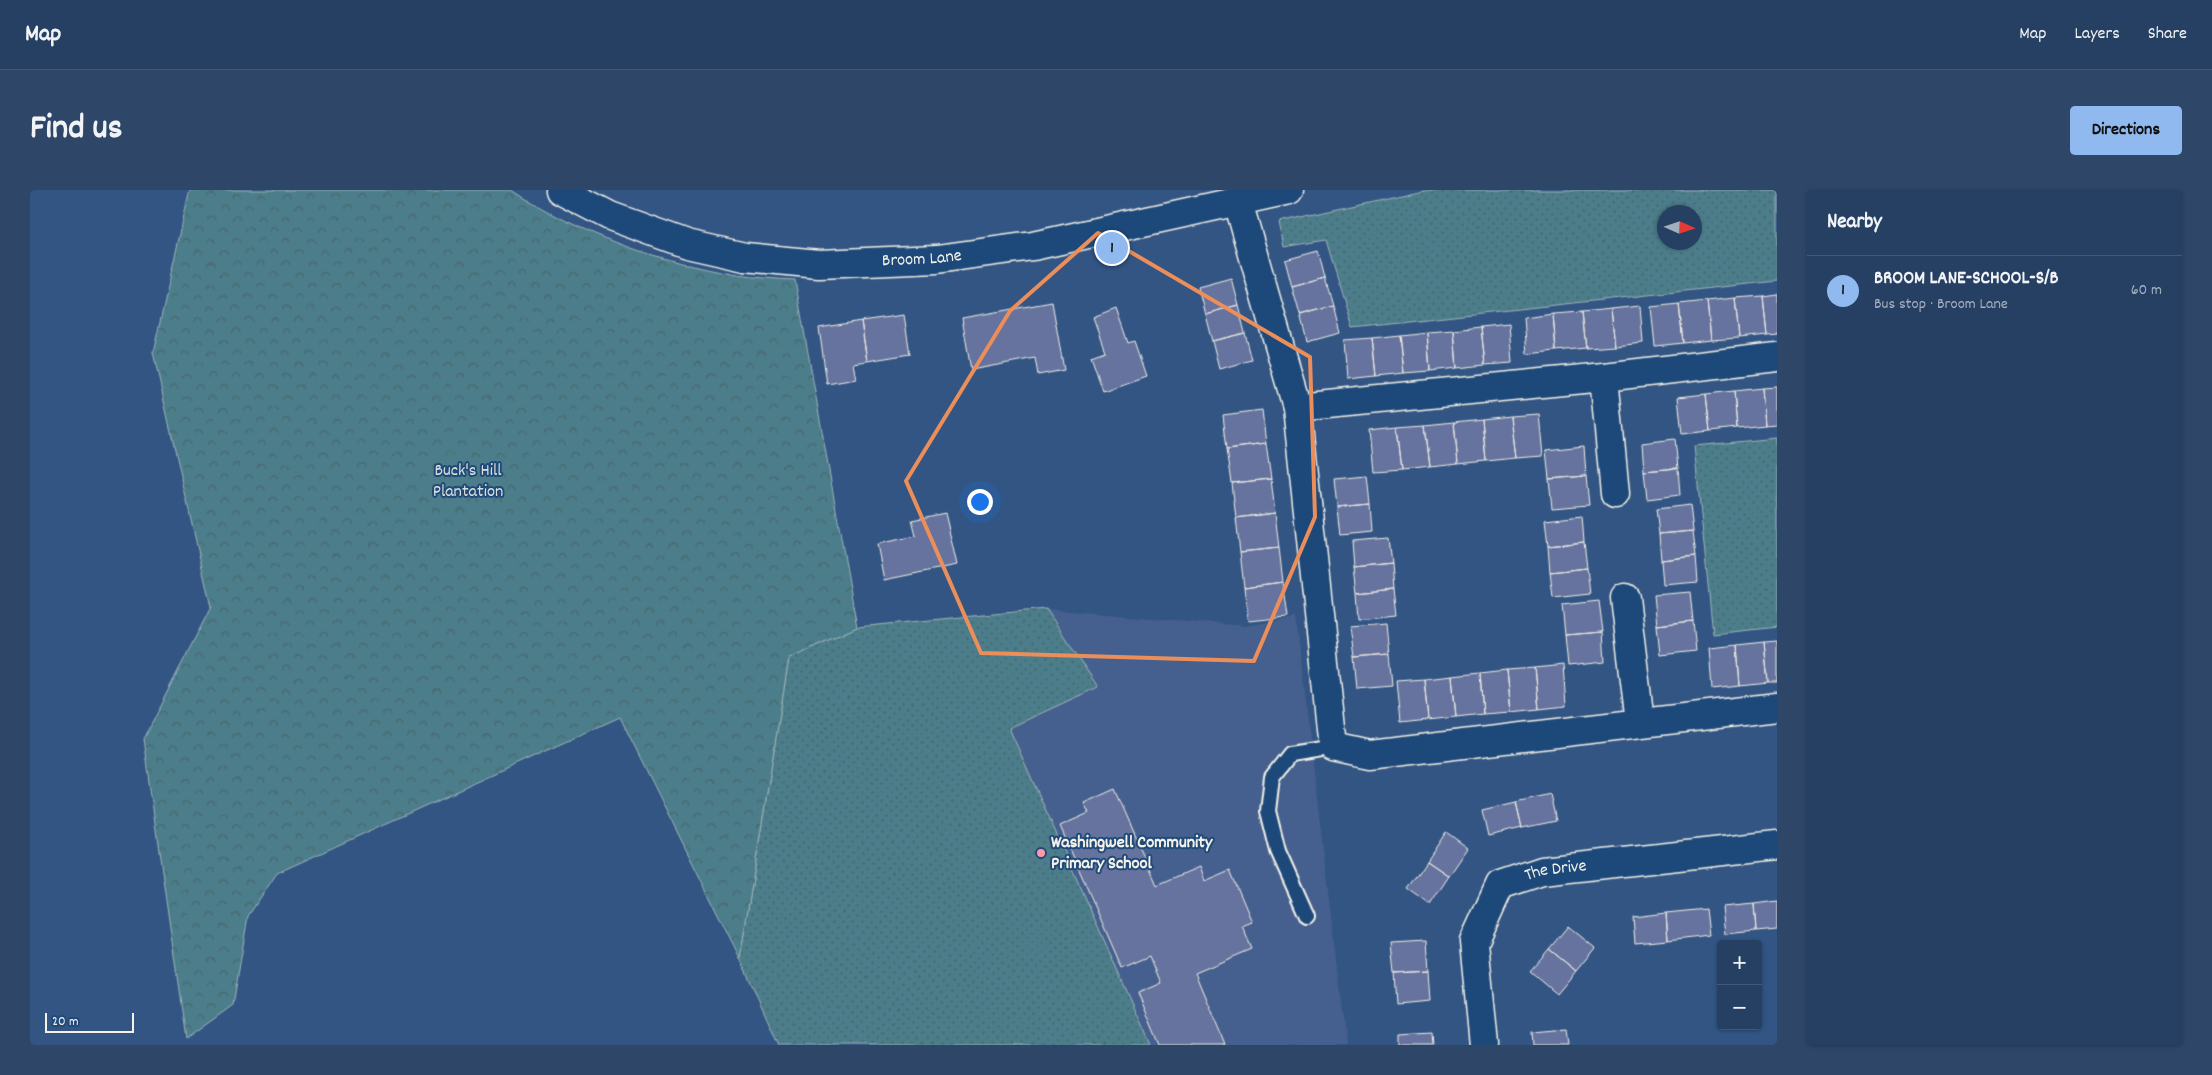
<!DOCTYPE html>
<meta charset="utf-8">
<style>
:root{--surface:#264063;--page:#2e4769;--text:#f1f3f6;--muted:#a4afbe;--line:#425978;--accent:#90b9f0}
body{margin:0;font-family:Dekko,sans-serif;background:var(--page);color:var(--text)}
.controls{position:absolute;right:15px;bottom:15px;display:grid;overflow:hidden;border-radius:5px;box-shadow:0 1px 4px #0004}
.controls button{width:45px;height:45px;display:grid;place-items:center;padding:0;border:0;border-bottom:1px solid var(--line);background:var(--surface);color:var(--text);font:25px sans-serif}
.compass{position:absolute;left:1627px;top:15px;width:45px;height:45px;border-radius:50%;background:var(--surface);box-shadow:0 1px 4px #0004;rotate:93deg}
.scale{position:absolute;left:15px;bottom:12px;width:89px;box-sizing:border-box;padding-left:5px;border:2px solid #f4f1e8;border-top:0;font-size:14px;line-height:18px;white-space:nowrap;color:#f4f1e8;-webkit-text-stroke:4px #1f4a7a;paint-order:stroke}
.you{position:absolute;left:949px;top:311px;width:18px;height:18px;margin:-12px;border:4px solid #fff;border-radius:50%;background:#1a73e8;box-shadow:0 0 0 8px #1a73e833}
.badge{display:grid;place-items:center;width:32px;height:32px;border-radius:50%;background:var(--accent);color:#111;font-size:16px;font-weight:700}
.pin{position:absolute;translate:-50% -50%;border:2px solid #fff;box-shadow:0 1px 5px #0006}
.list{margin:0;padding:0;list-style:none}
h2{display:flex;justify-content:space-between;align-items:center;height:65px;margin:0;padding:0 20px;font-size:21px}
h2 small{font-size:16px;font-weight:400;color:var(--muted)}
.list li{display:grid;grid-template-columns:32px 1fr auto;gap:15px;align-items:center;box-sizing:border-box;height:70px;padding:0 20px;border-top:1px solid var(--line)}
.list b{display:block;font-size:19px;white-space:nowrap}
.list p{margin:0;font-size:16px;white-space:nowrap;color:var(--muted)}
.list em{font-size:16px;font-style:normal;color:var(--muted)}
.map{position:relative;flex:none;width:1747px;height:855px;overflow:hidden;border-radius:5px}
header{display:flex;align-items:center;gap:30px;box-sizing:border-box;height:70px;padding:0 25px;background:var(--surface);border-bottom:1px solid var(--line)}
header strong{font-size:24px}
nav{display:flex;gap:28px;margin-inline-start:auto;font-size:18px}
.intro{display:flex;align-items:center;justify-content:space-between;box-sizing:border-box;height:120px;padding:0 30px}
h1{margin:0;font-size:35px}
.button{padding:12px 22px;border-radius:5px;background:var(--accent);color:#111;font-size:18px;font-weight:700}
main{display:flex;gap:30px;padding:0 30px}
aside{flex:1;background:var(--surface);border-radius:5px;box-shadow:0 1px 4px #0004}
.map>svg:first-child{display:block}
</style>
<header>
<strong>Map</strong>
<nav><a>Map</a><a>Layers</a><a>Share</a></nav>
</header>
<div class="intro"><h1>Find us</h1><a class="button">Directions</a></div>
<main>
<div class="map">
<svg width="1747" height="855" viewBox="0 0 1747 855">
<defs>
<pattern id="grass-dots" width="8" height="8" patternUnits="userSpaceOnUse" patternTransform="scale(1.25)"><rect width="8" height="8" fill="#4b7d8a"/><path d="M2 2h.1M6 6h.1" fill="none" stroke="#4a656b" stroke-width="1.8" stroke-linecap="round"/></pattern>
<pattern id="forest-crowns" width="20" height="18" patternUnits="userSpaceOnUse" patternTransform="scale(1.25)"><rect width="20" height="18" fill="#4b7d8a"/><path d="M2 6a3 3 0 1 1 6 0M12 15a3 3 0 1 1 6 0" fill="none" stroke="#4a656b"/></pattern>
</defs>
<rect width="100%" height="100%" fill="#325584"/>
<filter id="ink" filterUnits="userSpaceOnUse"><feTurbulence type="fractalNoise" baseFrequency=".02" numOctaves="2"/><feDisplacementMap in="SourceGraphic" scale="10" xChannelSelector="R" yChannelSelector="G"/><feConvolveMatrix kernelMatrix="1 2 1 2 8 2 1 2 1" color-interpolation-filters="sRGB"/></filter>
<g filter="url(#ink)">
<path fill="#45618e" d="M 1016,419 L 1215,436 L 1266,428 L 1316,855 L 749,855 L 710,768 L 827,437 Z"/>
<path fill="url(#grass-dots)" stroke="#a0b7b9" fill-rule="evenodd" d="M 1394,0 L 1747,0 L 1747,91 L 1322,137 L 1296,50 L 1254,57 L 1249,32 ZM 1634,22 L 1664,22 L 1664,52 L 1634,52 Z
M 1747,248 L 1747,437 L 1683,444 L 1664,256 Z
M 1016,419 L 1068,497 L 979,538 L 1121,855 L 749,855 L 710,768 L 759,468 L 827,437 Z"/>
<path fill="url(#forest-crowns)" stroke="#a0b7b9" d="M 160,0 L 482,0 C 549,44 629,72 708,85 C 727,88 746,89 765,90 L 827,437 L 759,468 L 710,768 L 590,527 L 247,683 L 218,726 L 203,815 L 156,849 L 113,549 L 181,417 L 123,163 Z"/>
<path fill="#65739e" stroke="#f4f1e8" d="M 1288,61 L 1295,88 L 1262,97 L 1255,70 Z
M 1201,88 L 1208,115 L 1175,124 L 1168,97 Z
M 1295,88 L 1303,116 L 1270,125 L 1262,97 Z
M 1747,104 L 1747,144 L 1737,145 L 1733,106 Z
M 1733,106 L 1737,145 L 1709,148 L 1705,108 Z
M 1705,108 L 1709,148 L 1681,150 L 1677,111 Z
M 1677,111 L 1681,150 L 1653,153 L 1649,114 Z
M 1022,112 L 1034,180 L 1008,185 L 1005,168 L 941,180 L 932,128 Z
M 1649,114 L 1653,153 L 1625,156 L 1621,117 Z
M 1208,115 L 1215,143 L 1182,151 L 1175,124 Z
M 1303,116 L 1310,143 L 1277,152 L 1270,125 Z
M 1610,116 L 1613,153 L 1585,156 L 1581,119 Z
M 1086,118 L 1098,153 L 1104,151 L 1116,186 L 1073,201 L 1061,166 L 1075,161 L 1063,127 Z
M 1581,119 L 1585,156 L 1556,158 L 1552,122 Z
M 1552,122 L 1556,158 L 1526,161 L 1523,124 Z
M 1523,124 L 1526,161 L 1497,164 L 1494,128 Z
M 874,125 L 880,164 L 837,171 L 831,131 Z
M 831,131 L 837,171 L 823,173 L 826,189 L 797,194 L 789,138 Z
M 1479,134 L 1482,173 L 1455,175 L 1451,137 Z
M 1451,137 L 1455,175 L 1427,178 L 1424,140 Z
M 1424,140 L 1427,178 L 1400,181 L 1397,142 Z
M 1397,142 L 1400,181 L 1373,183 L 1369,145 Z
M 1215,143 L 1222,170 L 1189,179 L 1182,151 Z
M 1369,145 L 1373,183 L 1346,186 L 1342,148 Z
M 1342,148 L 1346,186 L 1318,189 L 1315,150 Z
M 1747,197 L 1747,234 L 1735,235 L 1732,198 Z
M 1732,198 L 1735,235 L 1707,238 L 1704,201 Z
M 1704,201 L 1707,238 L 1680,241 L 1676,204 Z
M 1676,204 L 1680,241 L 1652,244 L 1648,207 Z
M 1232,220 L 1236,254 L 1197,259 L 1193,225 Z
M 1509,224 L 1513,266 L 1485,268 L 1480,226 Z
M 1480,226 L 1485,268 L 1456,271 L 1452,229 Z
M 1452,229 L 1456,271 L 1428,274 L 1424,232 Z
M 1424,232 L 1428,274 L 1400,277 L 1395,235 Z
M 1395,235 L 1400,277 L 1372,280 L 1367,237 Z
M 1367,237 L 1372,280 L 1343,282 L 1339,240 Z
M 1645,249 L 1648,278 L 1614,281 L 1612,253 Z
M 1236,254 L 1241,289 L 1202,293 L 1197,259 Z
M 1554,256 L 1556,286 L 1519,289 L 1516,260 Z
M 1648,278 L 1650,305 L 1617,309 L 1614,281 Z
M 1337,286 L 1340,314 L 1307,317 L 1304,289 Z
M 1556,286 L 1559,315 L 1522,318 L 1519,289 Z
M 1241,289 L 1245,323 L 1206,328 L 1202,293 Z
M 1340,314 L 1342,342 L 1310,345 L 1307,317 Z
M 1660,315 L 1663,341 L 1629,344 L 1626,319 Z
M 915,323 L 927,375 L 854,390 L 847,354 L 886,346 L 882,330 Z
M 1245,323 L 1249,358 L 1210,362 L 1206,328 Z
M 1552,326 L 1554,352 L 1518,356 L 1515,330 Z
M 1663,341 L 1666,366 L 1631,370 L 1629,344 Z
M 1358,348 L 1361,373 L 1324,377 L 1322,351 Z
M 1554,352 L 1557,378 L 1520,382 L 1518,356 Z
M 1249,358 L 1253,392 L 1214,397 L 1210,362 Z
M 1666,366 L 1668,392 L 1633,395 L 1631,370 Z
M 1361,373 L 1363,399 L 1327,403 L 1324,377 Z
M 1557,378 L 1560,404 L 1523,408 L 1520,382 Z
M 1253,392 L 1258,427 L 1218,431 L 1214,397 Z
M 1363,399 L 1366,425 L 1329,429 L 1327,403 Z
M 1660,402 L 1663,431 L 1627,435 L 1624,405 Z
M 1569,411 L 1573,442 L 1535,445 L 1532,415 Z
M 1663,431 L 1666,461 L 1630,465 L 1627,435 Z
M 1356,433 L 1359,464 L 1324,467 L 1320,436 Z
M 1573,442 L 1575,472 L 1538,476 L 1535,445 Z
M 1747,451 L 1747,493 L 1738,493 L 1734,452 Z
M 1734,452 L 1738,493 L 1710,496 L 1707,455 Z
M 1707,455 L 1710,496 L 1682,499 L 1679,458 Z
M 1359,464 L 1362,496 L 1327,499 L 1324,467 Z
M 1533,475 L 1536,516 L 1509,519 L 1505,478 Z
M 1505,478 L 1509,519 L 1481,522 L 1477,480 Z
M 1477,480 L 1481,522 L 1453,524 L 1450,483 Z
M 1450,483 L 1453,524 L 1426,527 L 1422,486 Z
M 1422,486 L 1426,527 L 1398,530 L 1394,489 Z
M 1394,489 L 1398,530 L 1370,533 L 1366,491 Z
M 1085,599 L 1127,695 L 1169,677 L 1174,691 L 1200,680 L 1222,732 L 1212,736 L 1222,759 L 1165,783 L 1195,855 L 1130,855 L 1108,803 L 1131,793 L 1120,766 L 1092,778 L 1030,636 L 1059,623 L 1054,613 Z
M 1520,604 L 1526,631 L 1492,638 L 1486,612 Z
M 1486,612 L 1492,638 L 1458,646 L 1452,620 Z
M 1416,642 L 1438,658 L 1419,686 L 1397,671 Z
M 1397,671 L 1419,686 L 1400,715 L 1378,699 Z
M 1747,711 L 1747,739 L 1726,741 L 1724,714 Z
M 1724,714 L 1726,741 L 1695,744 L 1692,717 Z
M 1676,719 L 1679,745 L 1638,750 L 1636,723 Z
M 1636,723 L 1638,750 L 1605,753 L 1603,727 Z
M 1538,736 L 1565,758 L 1546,781 L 1519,759 Z
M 1396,751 L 1398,781 L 1364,783 L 1361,753 Z
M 1519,759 L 1546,781 L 1527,804 L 1500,781 Z
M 1398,781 L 1400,811 L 1366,814 L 1364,783 Z
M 1536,839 L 1538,855 L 1503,855 L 1502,842 Z
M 1402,842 L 1403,855 L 1370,855 L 1370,844 Z"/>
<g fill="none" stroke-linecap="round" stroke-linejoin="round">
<g stroke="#f4f1e8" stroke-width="18">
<path id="lane" d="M 1277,726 L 1248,661 L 1238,621 L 1242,587 L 1260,564 L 1303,557"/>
</g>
<g stroke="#f4f1e8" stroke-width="31">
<g id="street">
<path d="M 1208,12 L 1267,217 L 1303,557 L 1340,565 L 1747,517"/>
<path d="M 1574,187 L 1585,304"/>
<path d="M 1267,217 L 1574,187 L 1747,167"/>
<path d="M 1595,408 L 1610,532"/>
<path id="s1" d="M 1454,855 L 1444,752 L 1470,695 L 1512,681 L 1747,655"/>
</g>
</g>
<g stroke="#f4f1e8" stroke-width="31">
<g id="secondary">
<path id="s2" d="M 530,0 L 580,26 L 657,54 L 715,67 L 789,74 L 907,69 L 1003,56 L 1259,0"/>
</g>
</g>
<use href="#lane" stroke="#1f4a7a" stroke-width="14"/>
<use href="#street" stroke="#1f4a7a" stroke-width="28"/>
<use href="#secondary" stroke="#1f4a7a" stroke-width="28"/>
</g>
</g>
<path fill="none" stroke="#ec8e59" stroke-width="4" stroke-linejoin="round" d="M 1068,43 L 1280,167 L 1285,327 L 1224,471 L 951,463 L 876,291 L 980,121 Z"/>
<circle fill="#ff9aa2" stroke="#1f4a7a" stroke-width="2" cx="1011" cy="663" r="5"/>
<g text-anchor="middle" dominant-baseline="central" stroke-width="4" stroke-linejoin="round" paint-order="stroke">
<g font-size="18" fill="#f4f1e8" stroke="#1f4a7a">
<text stroke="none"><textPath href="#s2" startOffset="375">Broom Lane</textPath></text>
<text stroke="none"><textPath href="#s1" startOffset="224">The Drive</textPath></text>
</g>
<g font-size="18" fill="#dbe0da" stroke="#1f4a7a">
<text x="438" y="281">Buck's Hill<tspan x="438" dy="21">Plantation</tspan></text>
</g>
<g font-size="18" font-weight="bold" fill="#f4f1e8" stroke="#1f4a7a" text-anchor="start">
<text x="1021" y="653">Washingwell Community<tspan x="1021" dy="21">Primary School</tspan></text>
</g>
</g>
</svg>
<div class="controls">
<button>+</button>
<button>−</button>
</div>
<svg class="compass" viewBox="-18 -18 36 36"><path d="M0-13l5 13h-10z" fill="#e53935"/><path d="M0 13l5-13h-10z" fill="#a4afbe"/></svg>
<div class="scale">20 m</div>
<div class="you"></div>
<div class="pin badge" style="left:1082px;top:58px">1</div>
</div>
<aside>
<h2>Nearby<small></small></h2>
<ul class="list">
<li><span class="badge">1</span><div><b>BROOM LANE-SCHOOL-S/B</b><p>Bus stop · Broom Lane</p></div><em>60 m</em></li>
</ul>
</aside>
</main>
